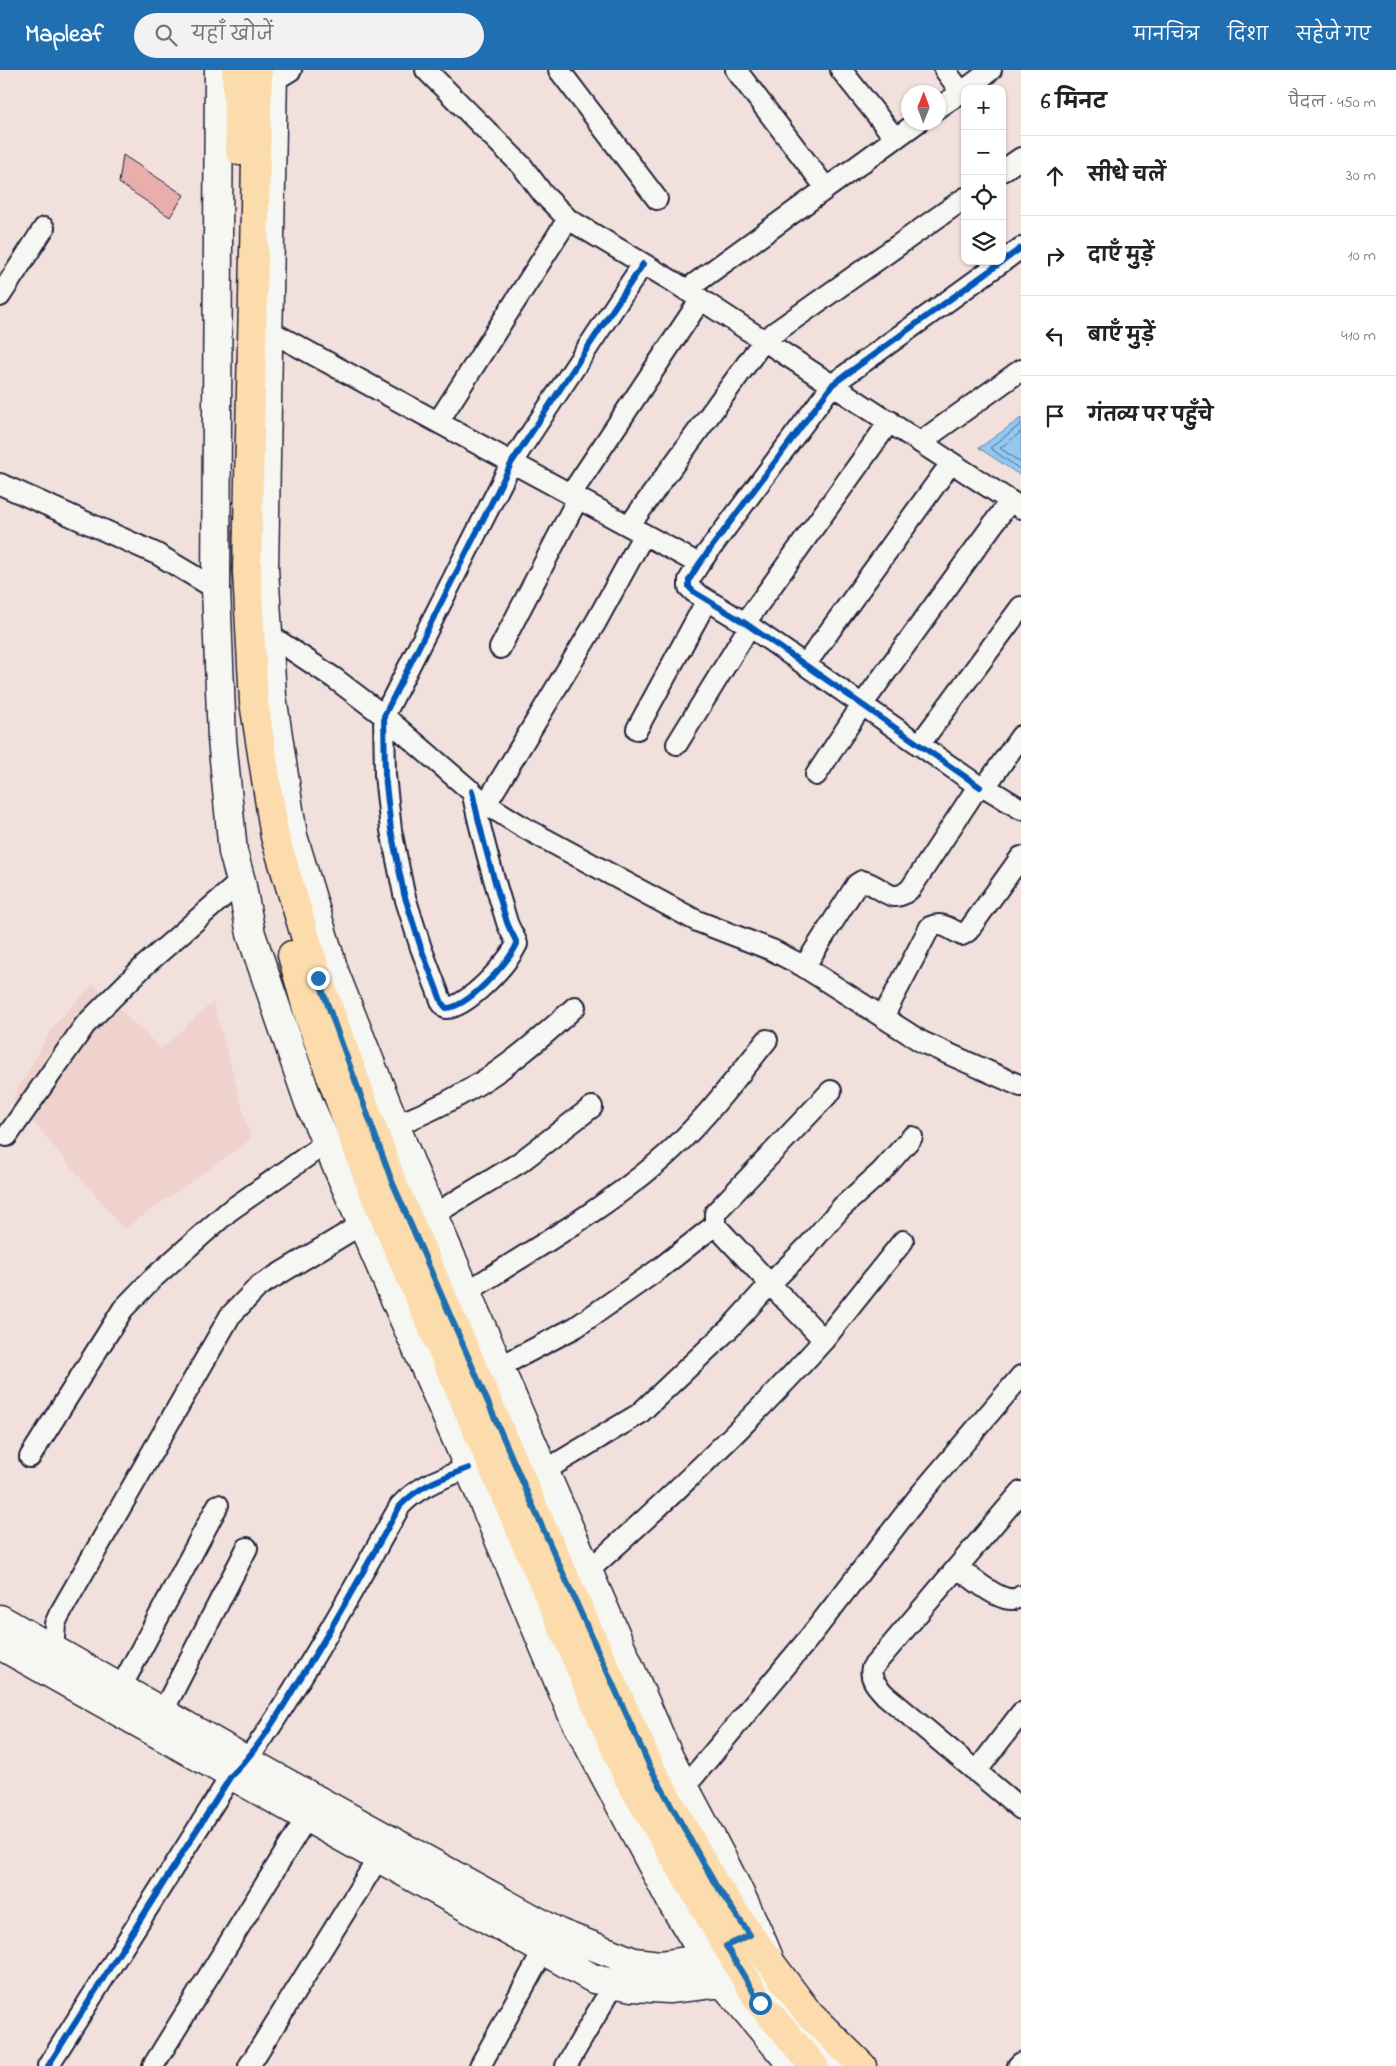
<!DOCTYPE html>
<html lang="hi">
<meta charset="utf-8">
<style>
:root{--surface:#fff;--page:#f2f2f2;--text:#222;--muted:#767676;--line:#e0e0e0;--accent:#1f6fb2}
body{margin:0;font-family:"Indie Flower","Playpen Sans Deva",sans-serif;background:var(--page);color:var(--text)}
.controls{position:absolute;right:15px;top:15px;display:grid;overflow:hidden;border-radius:10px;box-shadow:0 1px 4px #0004}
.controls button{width:45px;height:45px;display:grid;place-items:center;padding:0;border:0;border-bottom:1px solid var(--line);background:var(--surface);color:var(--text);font:25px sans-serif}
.compass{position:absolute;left:901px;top:15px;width:45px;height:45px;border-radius:50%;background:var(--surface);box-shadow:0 1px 4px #0004;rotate:1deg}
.stop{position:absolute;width:15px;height:15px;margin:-11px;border:4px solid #1f6fb2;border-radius:50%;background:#fff}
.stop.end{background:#1f6fb2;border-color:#fff;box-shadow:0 1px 5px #0008}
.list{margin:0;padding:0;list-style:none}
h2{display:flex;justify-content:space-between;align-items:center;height:65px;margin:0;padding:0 20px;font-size:21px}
h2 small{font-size:16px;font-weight:400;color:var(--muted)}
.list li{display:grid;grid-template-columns:32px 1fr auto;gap:15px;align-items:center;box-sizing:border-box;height:80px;padding:0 20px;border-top:1px solid var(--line)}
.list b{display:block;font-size:19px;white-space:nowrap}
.list em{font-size:16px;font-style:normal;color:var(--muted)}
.icon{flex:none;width:28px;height:28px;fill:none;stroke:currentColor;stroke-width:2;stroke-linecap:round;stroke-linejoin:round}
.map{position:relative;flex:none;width:1021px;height:1996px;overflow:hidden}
header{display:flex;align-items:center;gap:30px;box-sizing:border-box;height:70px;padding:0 25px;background:var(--accent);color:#fff}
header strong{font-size:24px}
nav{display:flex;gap:28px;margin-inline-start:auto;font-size:18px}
.search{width:350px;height:45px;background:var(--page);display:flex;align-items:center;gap:12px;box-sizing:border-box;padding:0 18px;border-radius:28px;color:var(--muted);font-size:19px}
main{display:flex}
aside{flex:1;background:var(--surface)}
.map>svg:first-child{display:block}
</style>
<header>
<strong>Mapleaf</strong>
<div class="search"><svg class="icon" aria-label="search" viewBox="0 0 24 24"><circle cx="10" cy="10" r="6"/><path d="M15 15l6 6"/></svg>यहाँ खोजें</div>
<nav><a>मानचित्र</a><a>दिशा</a><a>सहेजे गए</a></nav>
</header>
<main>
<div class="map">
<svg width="1021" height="1996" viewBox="0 0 1021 1996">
<rect width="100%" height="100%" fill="#f2e0dd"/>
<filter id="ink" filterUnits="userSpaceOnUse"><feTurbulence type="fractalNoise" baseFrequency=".02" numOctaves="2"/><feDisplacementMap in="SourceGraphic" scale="10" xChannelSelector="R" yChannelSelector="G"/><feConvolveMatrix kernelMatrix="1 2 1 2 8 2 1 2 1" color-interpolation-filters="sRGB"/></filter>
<g filter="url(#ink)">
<path fill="#efd1ce" d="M 93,914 L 161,979 L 213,932 L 251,1069 L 124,1159 L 13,1028 L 52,958 Z"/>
<path fill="#93c9f1" stroke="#6686a8" d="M 1021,348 L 1021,406 L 979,378 Z"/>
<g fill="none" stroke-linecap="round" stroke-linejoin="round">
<path stroke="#4f6584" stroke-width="1" d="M 1021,354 L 990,378 L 1021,400
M 1021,362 L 1000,378 L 1021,393"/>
</g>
<path fill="#e9aeac" stroke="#22223b" d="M 123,85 L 184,125 L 170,147 L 119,113 Z"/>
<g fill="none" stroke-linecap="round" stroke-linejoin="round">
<g stroke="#22223b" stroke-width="24">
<path id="minor" d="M 426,0 L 522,96 L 543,124 L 568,149 L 674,212 L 1021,438
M 559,0 L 657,129
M 736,0 L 826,118
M 841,0 L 895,68
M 945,0 L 961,22
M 273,11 L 291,0
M 966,19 L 991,0
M 938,38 L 965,20
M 1002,101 L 1021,88
M 686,220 L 918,52
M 0,226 L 44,158
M 268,260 L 699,494
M 438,352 L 568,149
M 922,371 L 1021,300
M 0,414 L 157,484 L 216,519
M 571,424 L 701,229
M 629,456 L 764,270 L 965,128
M 745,553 L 890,351
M 268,564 L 334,608 L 384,646 L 486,734 L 523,757 L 697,851 L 772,880 L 801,895 L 922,972 L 1021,1016
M 500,578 L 578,428
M 805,595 L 951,393
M 637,659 L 707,530
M 677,674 L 749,557
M 919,675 L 1021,537
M 816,705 L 862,635 L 1010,431
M 980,717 L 745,553 L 694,522 L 689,517 L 689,510 L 699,494 L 833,314 L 1021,178
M 985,717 L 1021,666
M 472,721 C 481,764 493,807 506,849 C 508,858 514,865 517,874 C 508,893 467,938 446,938 L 442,933 L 421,878 L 404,824 L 391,760 L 385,705 L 384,646 L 512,392 L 643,194
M 486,734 L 596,552 L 644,464
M 804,897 L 857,814 L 862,811 C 883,815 891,838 911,818 L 973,724 L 980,717 L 985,717 L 1021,739
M 883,947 L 930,857 C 943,851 951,860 962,865 L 968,861 L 1021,787
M 396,1055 C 472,1025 516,992 575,937
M 7,1066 L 85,955 L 144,896 L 241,811
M 433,1145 L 519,1093 L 592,1037
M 467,1222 C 530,1181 598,1143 656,1094 C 698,1059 732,1013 767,970
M 824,1270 L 903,1171
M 499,1297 L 576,1257 L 659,1199 L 715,1155 L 715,1143 L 831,1021
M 30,1387 L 123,1239 L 151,1210 L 229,1141 L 326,1073
M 544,1401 L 639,1344 L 731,1257 L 770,1214 L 715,1155
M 1021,1422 L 872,1598 C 869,1609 878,1617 885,1625 L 1021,1739
M 958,1498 C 971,1507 1006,1539 1021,1526
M 588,1501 C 670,1428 750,1352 824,1270 L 770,1214 L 809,1175 L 842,1137 L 881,1102 L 912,1067
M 53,1580 L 55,1554 L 59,1545 L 230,1246 L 259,1216 L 362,1154
M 120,1619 L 218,1435
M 162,1643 L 247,1478
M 976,1702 L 1021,1643
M 684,1718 L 809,1568 L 919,1426 L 1021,1306
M 755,1896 L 797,1955 L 835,1996
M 48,1996 L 231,1706 C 257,1681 276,1648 295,1617 C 333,1558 366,1496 400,1436 C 419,1415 443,1408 469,1398
M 153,1996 L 307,1747
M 249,1996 L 379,1787
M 480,1996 L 544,1880
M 566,1996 L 614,1914
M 1018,1996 L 1021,1993"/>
</g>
<g stroke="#22223b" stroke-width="31">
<path id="secondary" d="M 219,0 L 216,519 L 222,669 L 233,782 L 241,811 L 251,864 L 309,1033 L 469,1398 L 573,1646 L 672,1833 L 706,1888 L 723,1913 L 793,1996
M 0,1549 L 274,1706 L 559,1863 L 634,1892 L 660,1895 L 706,1888 L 720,1880
M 0,1575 L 594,1909 L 632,1917 L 669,1919 L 723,1913 L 769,1888 C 741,1819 703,1754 669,1687 L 412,1097 L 335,904 L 293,766 L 272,626 L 264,499 L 273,0"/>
</g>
<g stroke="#22223b" stroke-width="31">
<path id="primary" d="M 236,0 L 240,81
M 258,0 L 247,502 L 254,632 L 275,767 L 318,908 L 391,1109 L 536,1443 L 650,1697 L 715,1814 L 750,1865 L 809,1944 L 862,1996
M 292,885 L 309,946 L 372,1119 L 628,1708 L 760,1933 L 814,1996"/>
</g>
<use href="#minor" stroke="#f6f6f2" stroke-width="20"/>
<use href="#secondary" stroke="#f6f6f2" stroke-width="28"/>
<use href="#primary" stroke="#fcdcac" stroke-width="28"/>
<g stroke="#f6f6f2" stroke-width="9">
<path id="cycleway" d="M 980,717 L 745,553 L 694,522 L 689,517 L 689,510 L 699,494 L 833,314 L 1021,178
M 472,721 C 481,764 493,807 506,849 C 508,858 514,865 517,874 C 508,893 467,938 446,938 L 442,933 L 421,878 L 404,824 L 391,760 L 385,705 L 384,646 L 512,392 L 643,194
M 48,1996 L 231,1706 C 257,1681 276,1648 295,1617 C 333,1558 366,1496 400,1436 C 419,1415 443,1408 469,1398"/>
</g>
<use href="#cycleway" stroke="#0057b8" stroke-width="6"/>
</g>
</g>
<g fill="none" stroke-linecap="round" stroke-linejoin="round" filter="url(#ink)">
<path stroke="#1f6fb2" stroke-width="6" d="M 318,908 L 391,1109 L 536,1443 L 650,1697 L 715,1814 L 750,1865 L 726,1876 L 760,1933"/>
</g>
</svg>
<div class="controls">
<button>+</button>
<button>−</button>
<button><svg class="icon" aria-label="locate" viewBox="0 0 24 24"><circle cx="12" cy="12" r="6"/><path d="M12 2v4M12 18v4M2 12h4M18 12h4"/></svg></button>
<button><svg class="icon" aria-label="layers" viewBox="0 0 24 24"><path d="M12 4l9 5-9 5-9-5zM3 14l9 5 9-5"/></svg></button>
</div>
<svg class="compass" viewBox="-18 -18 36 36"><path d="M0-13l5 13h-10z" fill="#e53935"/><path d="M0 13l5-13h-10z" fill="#767676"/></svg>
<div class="stop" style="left:760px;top:1933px"></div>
<div class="stop end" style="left:318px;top:908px"></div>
</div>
<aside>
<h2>6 मिनट<small>पैदल · 450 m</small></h2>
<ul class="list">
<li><svg class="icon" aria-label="ahead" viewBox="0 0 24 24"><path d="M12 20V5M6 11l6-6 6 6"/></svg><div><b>सीधे चलें</b></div><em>30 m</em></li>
<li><svg class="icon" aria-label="right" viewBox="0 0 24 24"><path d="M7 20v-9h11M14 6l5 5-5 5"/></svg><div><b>दाएँ मुड़ें</b></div><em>10 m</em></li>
<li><svg class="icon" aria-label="left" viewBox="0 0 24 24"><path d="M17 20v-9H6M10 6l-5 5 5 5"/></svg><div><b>बाएँ मुड़ें</b></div><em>410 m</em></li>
<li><svg class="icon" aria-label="arrive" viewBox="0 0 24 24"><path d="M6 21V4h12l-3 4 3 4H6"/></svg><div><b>गंतव्य पर पहुँचे</b></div></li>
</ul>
</aside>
</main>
